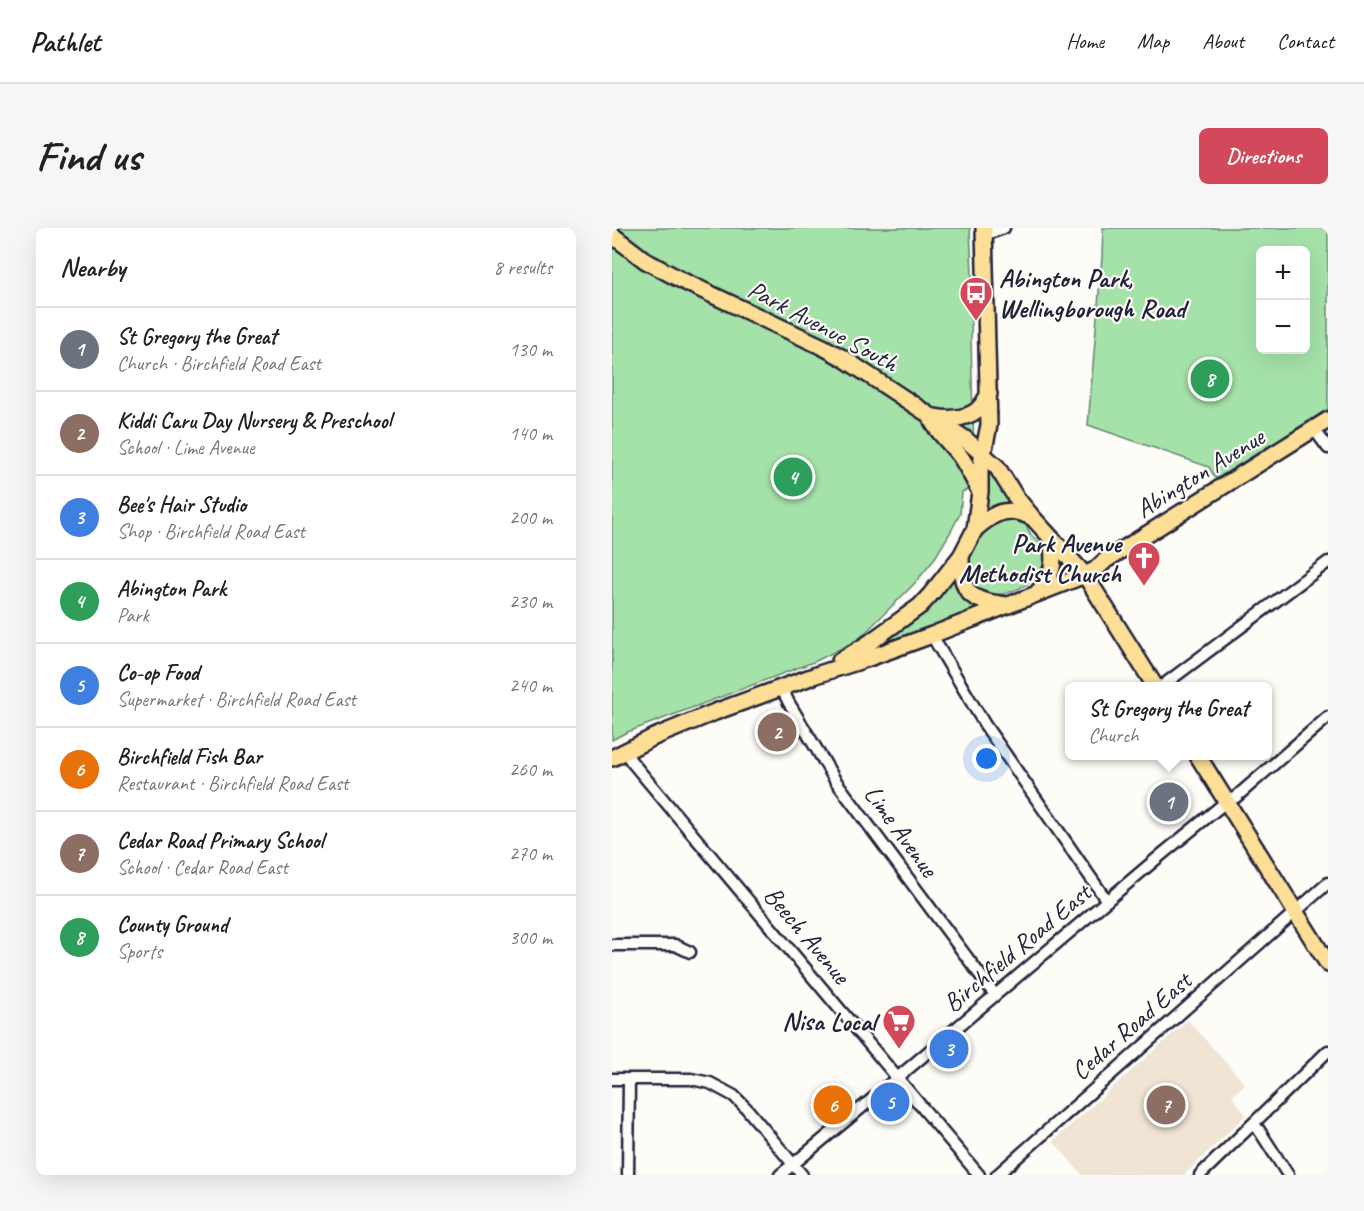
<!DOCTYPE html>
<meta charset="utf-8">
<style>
:root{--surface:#fff;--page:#f6f6f6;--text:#222;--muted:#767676;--line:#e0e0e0;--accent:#d1495b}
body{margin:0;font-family:Caveat,sans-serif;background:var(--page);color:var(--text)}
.controls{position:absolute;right:18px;top:18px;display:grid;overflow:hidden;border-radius:9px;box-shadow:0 6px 24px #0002}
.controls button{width:54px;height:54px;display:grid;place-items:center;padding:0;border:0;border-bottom:2px solid var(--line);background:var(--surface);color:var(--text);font:30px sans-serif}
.you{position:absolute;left:375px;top:531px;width:21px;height:21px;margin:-15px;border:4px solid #fff;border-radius:50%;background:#1a73e8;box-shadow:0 0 0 9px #1a73e833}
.badge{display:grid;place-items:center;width:39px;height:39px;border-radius:50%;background:var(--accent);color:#fff;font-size:20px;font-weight:700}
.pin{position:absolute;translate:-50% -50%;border:3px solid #fff;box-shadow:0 2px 6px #0006}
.popup{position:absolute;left:453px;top:454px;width:207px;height:78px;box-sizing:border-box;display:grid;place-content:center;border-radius:9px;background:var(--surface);filter:drop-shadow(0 2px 4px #0005);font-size:20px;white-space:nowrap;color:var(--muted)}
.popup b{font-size:22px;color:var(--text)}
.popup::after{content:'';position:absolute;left:50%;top:100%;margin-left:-12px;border:12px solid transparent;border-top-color:var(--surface)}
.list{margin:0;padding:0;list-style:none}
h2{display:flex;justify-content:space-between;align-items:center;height:78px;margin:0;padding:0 24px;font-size:26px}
h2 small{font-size:20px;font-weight:400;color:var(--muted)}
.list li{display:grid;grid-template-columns:39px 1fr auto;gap:18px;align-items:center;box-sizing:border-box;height:84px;padding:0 24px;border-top:2px solid var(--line)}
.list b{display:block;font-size:22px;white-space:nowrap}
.list p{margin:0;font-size:20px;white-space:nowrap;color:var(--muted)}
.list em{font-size:20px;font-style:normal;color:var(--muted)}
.map{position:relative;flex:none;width:716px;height:947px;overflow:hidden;border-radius:9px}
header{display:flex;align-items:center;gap:36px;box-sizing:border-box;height:84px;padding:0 30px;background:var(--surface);border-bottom:2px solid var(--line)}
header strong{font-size:28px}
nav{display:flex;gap:33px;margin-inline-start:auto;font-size:21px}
.intro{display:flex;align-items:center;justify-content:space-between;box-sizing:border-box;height:144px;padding:0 36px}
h1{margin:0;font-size:42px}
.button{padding:15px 27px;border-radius:9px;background:var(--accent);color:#fff;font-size:21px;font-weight:700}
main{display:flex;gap:36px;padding:0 36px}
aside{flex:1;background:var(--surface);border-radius:9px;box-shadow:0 6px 24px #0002}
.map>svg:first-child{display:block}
</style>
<header>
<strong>Pathlet</strong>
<nav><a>Home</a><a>Map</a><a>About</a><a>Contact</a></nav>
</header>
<div class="intro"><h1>Find us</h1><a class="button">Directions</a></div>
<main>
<aside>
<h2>Nearby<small>8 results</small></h2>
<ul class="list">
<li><span class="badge" style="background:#6b7280">1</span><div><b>St Gregory the Great</b><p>Church · Birchfield Road East</p></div><em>130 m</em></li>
<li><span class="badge" style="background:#8d6e63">2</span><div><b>Kiddi Caru Day Nursery &amp; Preschool</b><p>School · Lime Avenue</p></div><em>140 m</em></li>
<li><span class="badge" style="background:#3f7fe0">3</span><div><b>Bee's Hair Studio</b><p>Shop · Birchfield Road East</p></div><em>200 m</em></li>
<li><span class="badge" style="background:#2e9e5b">4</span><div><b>Abington Park</b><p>Park</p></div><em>230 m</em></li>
<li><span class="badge" style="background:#3f7fe0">5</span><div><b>Co-op Food</b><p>Supermarket · Birchfield Road East</p></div><em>240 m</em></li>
<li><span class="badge" style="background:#e8710a">6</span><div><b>Birchfield Fish Bar</b><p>Restaurant · Birchfield Road East</p></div><em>260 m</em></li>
<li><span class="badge" style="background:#8d6e63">7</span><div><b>Cedar Road Primary School</b><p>School · Cedar Road East</p></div><em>270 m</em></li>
<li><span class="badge" style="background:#2e9e5b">8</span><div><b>County Ground</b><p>Sports</p></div><em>300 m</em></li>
</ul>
</aside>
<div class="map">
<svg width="716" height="947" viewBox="0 0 716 947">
<rect width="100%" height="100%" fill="#fdfcf7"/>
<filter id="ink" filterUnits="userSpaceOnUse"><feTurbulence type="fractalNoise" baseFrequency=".0167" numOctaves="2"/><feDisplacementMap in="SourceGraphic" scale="12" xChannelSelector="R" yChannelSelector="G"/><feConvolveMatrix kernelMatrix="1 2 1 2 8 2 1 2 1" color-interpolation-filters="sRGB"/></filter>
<g filter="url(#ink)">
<path fill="#f0e5d5" d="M 576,792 L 633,856 L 620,868 L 634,887 L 572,947 L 470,947 L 441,913 Z"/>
<path fill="#a5e2a9" stroke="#648272" stroke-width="1.5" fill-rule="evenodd" d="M 0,0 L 358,0 L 360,47 L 359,113 L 362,224 L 364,239 L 360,259 L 350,264 L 348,286 L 338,305 L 321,333 L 302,356 L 246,412 L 204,433 L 13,505 L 0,512 Z
M 491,0 L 716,0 L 716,181 L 604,251 L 597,239 L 476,197 L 490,29 ZM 648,22 L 694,22 L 694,122 L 648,122 Z
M 375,238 L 380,242 L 400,276 C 389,275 380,277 371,283 Z
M 401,289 C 420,296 411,300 423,311 C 425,313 428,313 430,316 C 433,319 434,325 433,329 C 432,358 373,383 359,353 C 357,349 356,340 356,335 C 357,329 374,300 379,295 C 384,291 394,291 401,289 Z
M 342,343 L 345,359 L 373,379 L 280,414 L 277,407 Z"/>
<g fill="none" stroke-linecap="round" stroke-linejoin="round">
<g stroke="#22223b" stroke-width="15">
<path id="minor" d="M 372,5 L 381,4 L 392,0
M 702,201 L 716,220
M 320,407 L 326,418 L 373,497 L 495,673
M 550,458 L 716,334
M 169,459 L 177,475 L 223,552 L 383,767
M 13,523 L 19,533 L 367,947
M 0,717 L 63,717 L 78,724
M 0,851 L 79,851 L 98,855 L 122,868 L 135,881 L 190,947
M 641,896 L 647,902 L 676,947
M 16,947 L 17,851
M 168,947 L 271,862 L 549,627 L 615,573 L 624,569 L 716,489
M 385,947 L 716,655
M 588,947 L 716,823"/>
</g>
<g stroke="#22223b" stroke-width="20">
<path id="primary" d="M 0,7 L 34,33 L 71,53 L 211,119 L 231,130 L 352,210 L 385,239 L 403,268 L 421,290 L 473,347 L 543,458
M 323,189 C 338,192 359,191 369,178 C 372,175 374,170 377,166
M 320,193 C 327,206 339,216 348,228 C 355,238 361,250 367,262
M 363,301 C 382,285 394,277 419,289
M 349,328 C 349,366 357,373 395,377
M 425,365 C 442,348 443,334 439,311
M 228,433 L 254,417 L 308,378 L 319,366 L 349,328 L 363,301 L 368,264 L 368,241 L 377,197 L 372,0
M 586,528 L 716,736
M 0,530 L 42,509 L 103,484 L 207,446 L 254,431 L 320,407 L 473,347 L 483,342 L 494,332 L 716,192"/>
</g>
<use href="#minor" stroke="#fdfcf7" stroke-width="10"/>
<use href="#primary" stroke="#fcde96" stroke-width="15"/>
</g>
</g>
<defs>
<g id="bus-pin" transform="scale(1.725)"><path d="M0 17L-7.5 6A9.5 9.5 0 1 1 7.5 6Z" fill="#d1495b" stroke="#fdfcf7"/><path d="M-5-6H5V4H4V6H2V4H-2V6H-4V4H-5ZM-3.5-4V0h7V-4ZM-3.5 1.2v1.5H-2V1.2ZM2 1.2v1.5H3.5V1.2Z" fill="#fff"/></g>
<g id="church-pin" transform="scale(1.725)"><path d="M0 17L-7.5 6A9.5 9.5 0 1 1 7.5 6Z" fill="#d1495b" stroke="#fdfcf7"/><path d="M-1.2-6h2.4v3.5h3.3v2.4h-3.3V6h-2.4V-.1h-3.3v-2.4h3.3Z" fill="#fff"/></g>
<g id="supermarket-pin" transform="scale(1.725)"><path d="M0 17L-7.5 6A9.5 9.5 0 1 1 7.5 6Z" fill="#d1495b" stroke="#fdfcf7"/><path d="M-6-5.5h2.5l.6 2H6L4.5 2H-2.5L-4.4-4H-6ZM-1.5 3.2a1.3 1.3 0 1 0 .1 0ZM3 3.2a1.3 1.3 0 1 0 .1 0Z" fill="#fff"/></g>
</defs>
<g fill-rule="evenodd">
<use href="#bus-pin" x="364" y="65"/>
<use href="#church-pin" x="532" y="330"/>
<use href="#supermarket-pin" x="287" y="793"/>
</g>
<g text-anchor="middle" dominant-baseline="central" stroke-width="4.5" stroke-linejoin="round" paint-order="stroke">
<g font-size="26" font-weight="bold" fill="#22223b" stroke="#fdfcf7" text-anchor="end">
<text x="387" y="50" text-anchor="start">Abington Park,<tspan x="387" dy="30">Wellingborough Road</tspan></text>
<text x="509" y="315">Park Avenue<tspan x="509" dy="30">Methodist Church</tspan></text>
<text x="264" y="793">Nisa Local</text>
</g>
<g font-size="26" fill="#22223b" stroke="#fdfcf7">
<text transform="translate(211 98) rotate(28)">Park Avenue South</text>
<text transform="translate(588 245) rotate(-32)">Abington Avenue</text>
<text transform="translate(289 603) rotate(54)">Lime Avenue</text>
<text transform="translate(195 707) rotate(50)">Beech Avenue</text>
<text transform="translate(405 720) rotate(-40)">Birchfield Road East</text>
<text transform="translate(519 798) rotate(-41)">Cedar Road East</text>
</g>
</g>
</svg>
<div class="controls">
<button>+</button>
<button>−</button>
</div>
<div class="you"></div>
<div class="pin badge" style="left:557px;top:574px;background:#6b7280">1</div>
<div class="popup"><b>St Gregory the Great</b>Church</div>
<div class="pin badge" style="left:165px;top:504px;background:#8d6e63">2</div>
<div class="pin badge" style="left:337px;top:821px;background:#3f7fe0">3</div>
<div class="pin badge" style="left:181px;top:249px;background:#2e9e5b">4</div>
<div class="pin badge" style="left:278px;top:874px;background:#3f7fe0">5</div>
<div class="pin badge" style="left:221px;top:877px;background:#e8710a">6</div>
<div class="pin badge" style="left:554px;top:877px;background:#8d6e63">7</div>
<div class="pin badge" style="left:598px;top:151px;background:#2e9e5b">8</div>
</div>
</main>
